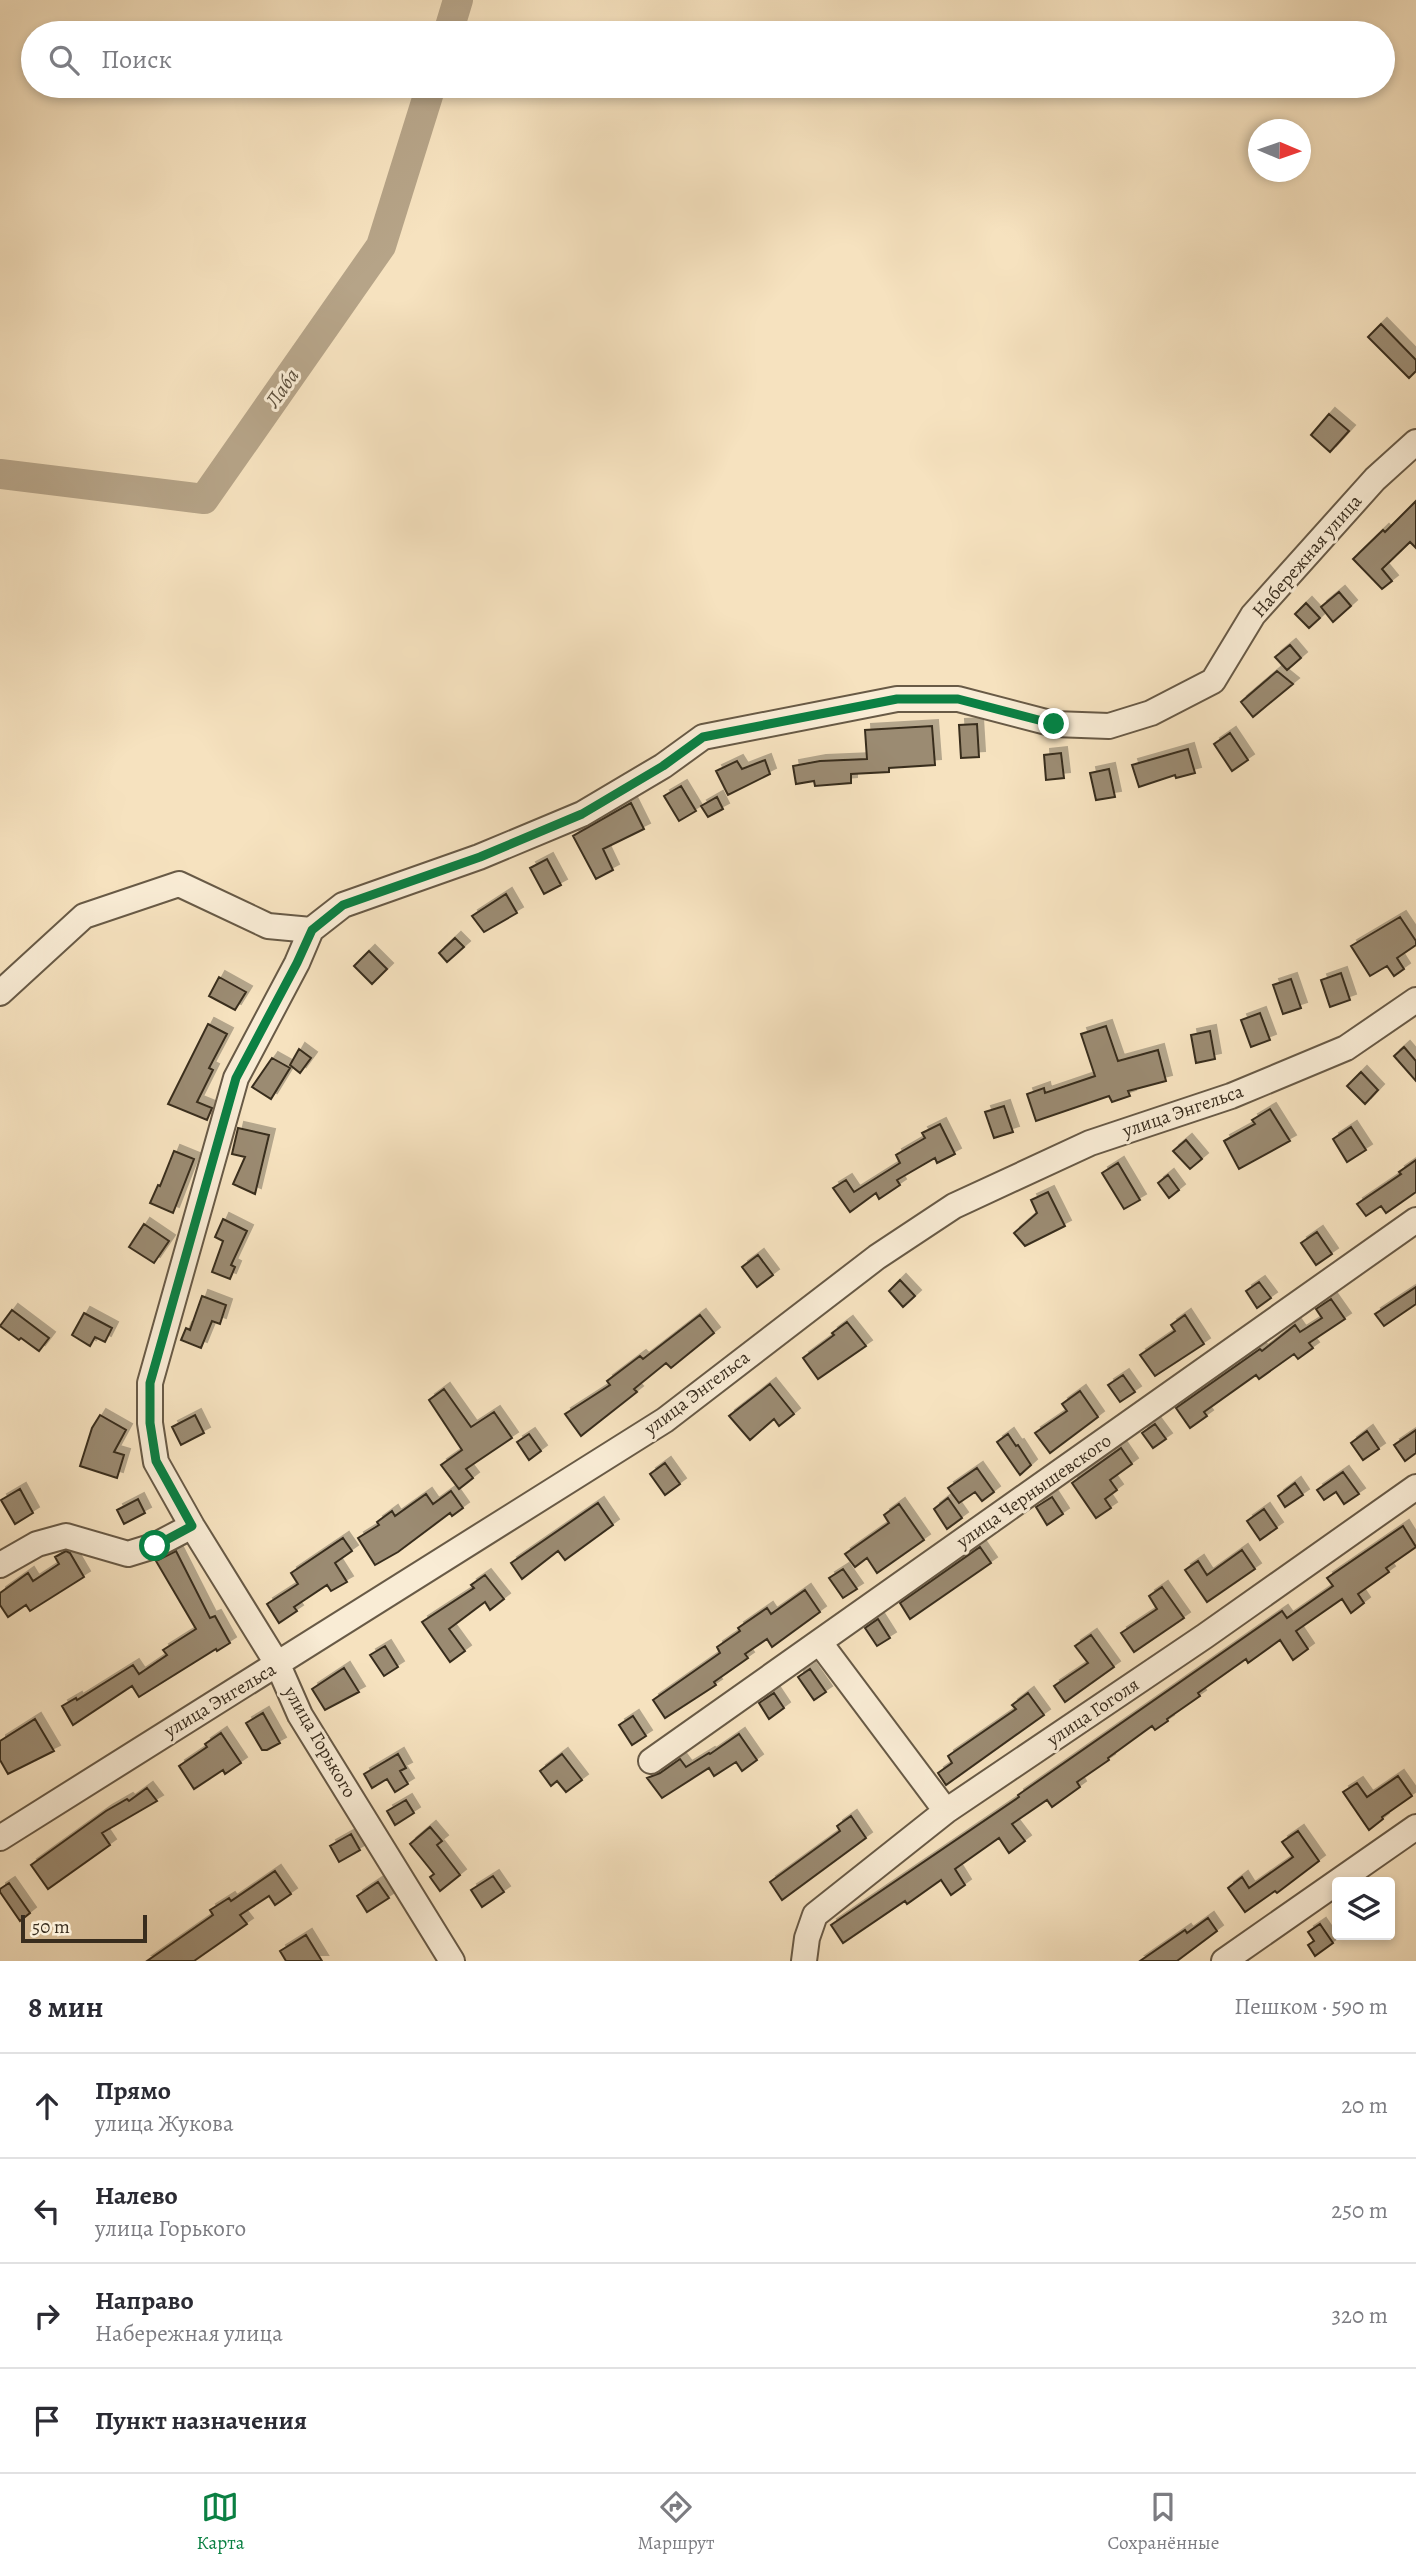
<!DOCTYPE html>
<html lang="ru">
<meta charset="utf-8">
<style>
:root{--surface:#fff;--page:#f7f7f7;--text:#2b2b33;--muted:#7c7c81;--line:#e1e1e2;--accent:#0b8043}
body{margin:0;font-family:Alegreya,serif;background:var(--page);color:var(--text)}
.controls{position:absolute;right:21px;bottom:21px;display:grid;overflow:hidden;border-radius:7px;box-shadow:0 4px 10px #0003}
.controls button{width:63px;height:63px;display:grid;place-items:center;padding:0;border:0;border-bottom:2px solid var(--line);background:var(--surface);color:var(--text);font:35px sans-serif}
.compass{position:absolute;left:1248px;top:119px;width:63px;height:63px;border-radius:50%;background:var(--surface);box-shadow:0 4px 10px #0003;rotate:92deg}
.scale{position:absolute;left:21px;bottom:18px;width:126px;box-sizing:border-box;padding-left:7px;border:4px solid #392d1e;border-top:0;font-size:19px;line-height:24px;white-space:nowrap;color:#392d1e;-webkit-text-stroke:5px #f9ecd5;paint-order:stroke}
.stop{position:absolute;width:21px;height:21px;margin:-16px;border:5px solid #0b8043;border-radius:50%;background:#fff}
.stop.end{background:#0b8043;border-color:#fff;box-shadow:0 2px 7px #0008}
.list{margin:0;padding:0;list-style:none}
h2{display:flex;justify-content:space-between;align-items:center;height:91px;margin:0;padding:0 28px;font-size:30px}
h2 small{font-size:23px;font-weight:400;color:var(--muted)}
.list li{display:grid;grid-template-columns:46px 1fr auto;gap:21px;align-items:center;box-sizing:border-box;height:105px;padding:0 28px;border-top:2px solid var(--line)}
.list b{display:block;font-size:26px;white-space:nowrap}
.list p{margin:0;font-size:23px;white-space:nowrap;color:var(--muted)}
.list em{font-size:23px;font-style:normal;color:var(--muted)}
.icon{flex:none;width:38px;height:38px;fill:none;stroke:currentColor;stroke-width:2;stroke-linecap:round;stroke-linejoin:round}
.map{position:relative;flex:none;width:1416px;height:1961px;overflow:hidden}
.search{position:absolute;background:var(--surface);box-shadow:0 4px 10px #0003;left:21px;right:21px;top:21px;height:77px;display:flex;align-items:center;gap:18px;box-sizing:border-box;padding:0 24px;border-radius:38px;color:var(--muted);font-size:26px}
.sheet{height:511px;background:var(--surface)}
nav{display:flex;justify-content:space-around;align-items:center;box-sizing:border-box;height:98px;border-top:2px solid var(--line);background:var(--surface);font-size:19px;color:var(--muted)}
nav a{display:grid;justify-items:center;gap:4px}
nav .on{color:var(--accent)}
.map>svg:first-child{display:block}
</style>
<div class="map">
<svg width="1416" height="1961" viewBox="0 0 1416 1961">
<defs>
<filter id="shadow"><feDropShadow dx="6" dy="-6" stdDeviation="0" flood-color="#0004"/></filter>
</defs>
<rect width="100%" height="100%" fill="#f6e2bf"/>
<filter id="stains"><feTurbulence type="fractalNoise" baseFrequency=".00286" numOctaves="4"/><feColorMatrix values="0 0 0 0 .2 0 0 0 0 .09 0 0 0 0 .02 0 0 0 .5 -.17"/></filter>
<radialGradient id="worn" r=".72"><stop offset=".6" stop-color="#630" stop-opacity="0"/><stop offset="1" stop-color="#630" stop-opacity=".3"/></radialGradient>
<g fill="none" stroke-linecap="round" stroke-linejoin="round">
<path stroke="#b6a488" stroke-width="30" d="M 448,33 L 458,0
M 0,474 L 204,499 L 381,246 L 431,86"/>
</g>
<path fill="#9b8b72" stroke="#392d1e" stroke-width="2" filter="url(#shadow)" d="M 1381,324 L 1416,360 L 1416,371 L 1409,378 L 1368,337 Z
M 1329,414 L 1349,431 L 1330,452 L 1311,435 Z
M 1416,501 L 1416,548 L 1410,542 L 1382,569 L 1392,581 L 1382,589 L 1353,559 L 1383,530 L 1385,532 Z
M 1339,592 L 1351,606 L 1333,622 L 1321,607 Z
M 1306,603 L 1320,618 L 1309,628 L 1295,614 Z
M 1290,645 L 1301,658 L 1287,670 L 1275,657 Z
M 1277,671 L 1293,684 L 1253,717 L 1241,702 Z
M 977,724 L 979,757 L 961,758 L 959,725 Z
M 932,726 L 935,765 L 889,768 L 889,772 L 851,774 L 851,783 L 815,786 L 814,781 L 796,784 L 793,766 L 820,761 L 867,759 L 865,730 Z
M 1230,733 L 1248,760 L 1232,771 L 1214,744 Z
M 1188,749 L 1195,773 L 1176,778 L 1175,775 L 1139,787 L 1132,765 Z
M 1061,753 L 1064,778 L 1046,780 L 1044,755 Z
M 765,760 L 770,774 L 728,795 L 716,771 L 737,761 L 742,769 Z
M 1109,769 L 1115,797 L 1096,800 L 1090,773 Z
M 681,786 L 696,811 L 679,821 L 664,796 Z
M 717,797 L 723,809 L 708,817 L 701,806 Z
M 631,803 L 644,829 L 603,849 L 613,870 L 596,879 L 573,836 Z
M 547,859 L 561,885 L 544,894 L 530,868 Z
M 506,894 L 517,913 L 484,932 L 472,916 Z
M 1400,917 L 1416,941 L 1416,945 L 1397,958 L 1404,969 L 1394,976 L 1387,966 L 1370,976 L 1351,946 Z
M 455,938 L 464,947 L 447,962 L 439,953 Z
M 369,951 L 387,969 L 372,984 L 354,966 Z
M 1341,973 L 1350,1000 L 1330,1007 L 1321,980 Z
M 219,977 L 246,992 L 235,1010 L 209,996 Z
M 1291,979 L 1301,1008 L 1283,1014 L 1273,985 Z
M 1260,1013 L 1270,1040 L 1251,1047 L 1241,1020 Z
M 208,1024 L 227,1034 L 209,1068 L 213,1070 L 197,1102 L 212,1108 L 207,1120 L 168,1104 Z
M 1106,1026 L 1118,1061 L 1158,1050 L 1166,1081 L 1128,1091 L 1130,1096 L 1112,1102 L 1109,1096 L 1036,1121 L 1027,1094 L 1044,1088 L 1045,1093 L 1095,1076 L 1081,1034 Z
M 1210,1031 L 1215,1059 L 1196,1063 L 1191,1035 Z
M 1404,1047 L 1416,1061 L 1416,1081 L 1394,1056 Z
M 299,1049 L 311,1058 L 300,1073 L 290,1065 Z
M 272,1058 L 290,1068 L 271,1099 L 252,1087 Z
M 1361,1072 L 1378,1090 L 1365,1104 L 1347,1086 Z
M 1004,1106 L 1013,1132 L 994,1138 L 985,1112 Z
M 1270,1109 L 1290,1141 L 1239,1169 L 1224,1141 L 1255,1124 L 1252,1120 Z
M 940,1124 L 955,1154 L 937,1163 L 935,1158 L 897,1180 L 900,1185 L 879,1199 L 876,1193 L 850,1212 L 833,1188 L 846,1180 L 854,1192 L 900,1163 L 896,1155 L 925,1138 L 922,1133 Z
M 1351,1127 L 1366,1150 L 1347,1162 L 1333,1139 Z
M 238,1128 L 269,1135 L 255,1194 L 233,1184 L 245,1157 L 232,1154 Z
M 1186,1140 L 1202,1159 L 1190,1169 L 1173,1151 Z
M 174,1151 L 194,1159 L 173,1213 L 150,1203 L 158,1185 L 160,1186 Z
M 1416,1160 L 1416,1192 L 1386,1213 L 1381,1206 L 1366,1216 L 1357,1204 L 1401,1174 L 1399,1172 Z
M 1118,1163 L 1140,1200 L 1124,1209 L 1102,1173 Z
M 1168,1175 L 1179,1190 L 1169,1198 L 1158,1183 Z
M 1048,1192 L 1065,1226 L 1025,1246 L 1014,1233 L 1037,1213 L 1031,1200 Z
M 223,1219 L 247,1231 L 231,1265 L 235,1267 L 230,1279 L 212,1272 L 223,1241 L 215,1237 Z
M 144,1224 L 169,1241 L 154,1263 L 129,1247 Z
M 1317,1232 L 1332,1254 L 1316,1265 L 1301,1243 Z
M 758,1255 L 773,1275 L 757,1287 L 742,1267 Z
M 900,1280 L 915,1296 L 903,1307 L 889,1291 Z
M 1259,1282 L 1271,1298 L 1257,1308 L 1246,1291 Z
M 1416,1287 L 1416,1304 L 1384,1326 L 1375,1314 Z
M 202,1296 L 226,1305 L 220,1324 L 212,1321 L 201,1348 L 181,1340 L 186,1328 L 190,1330 Z
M 1331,1299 L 1345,1319 L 1309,1343 L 1313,1348 L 1298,1359 L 1294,1354 L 1259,1379 L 1256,1375 L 1204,1412 L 1207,1416 L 1190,1428 L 1176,1408 L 1260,1349 L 1262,1351 L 1295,1325 L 1300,1332 L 1322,1318 L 1316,1309 Z
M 12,1310 L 49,1338 L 39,1351 L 21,1338 L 19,1340 L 0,1326 Z
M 84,1313 L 112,1328 L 105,1342 L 95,1337 L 90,1346 L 72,1335 Z
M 700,1315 L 714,1333 L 671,1368 L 666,1363 L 634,1389 L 637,1392 L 581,1436 L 565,1414 L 610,1385 L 607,1381 L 640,1356 L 643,1359 Z
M 1185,1315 L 1204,1344 L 1155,1376 L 1140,1355 L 1175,1331 L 1171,1325 Z
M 847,1322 L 866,1346 L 818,1379 L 803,1358 L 834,1335 L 832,1333 Z
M 1123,1375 L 1135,1392 L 1120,1402 L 1108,1385 Z
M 770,1384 L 794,1414 L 779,1426 L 774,1419 L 750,1440 L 729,1416 Z
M 444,1389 L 471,1427 L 494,1412 L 512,1438 L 466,1469 L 473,1478 L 459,1489 L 441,1465 L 462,1450 L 429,1400 Z
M 1080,1391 L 1098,1417 L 1050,1453 L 1035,1433 L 1067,1411 L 1062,1404 Z
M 100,1415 L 126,1430 L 114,1452 L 124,1455 L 117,1478 L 80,1466 L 92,1428 Z
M 195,1415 L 204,1433 L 181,1445 L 172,1427 Z
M 1155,1424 L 1166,1439 L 1153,1448 L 1142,1433 Z
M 1416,1430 L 1416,1453 L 1405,1461 L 1394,1445 Z
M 1367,1431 L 1379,1449 L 1363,1460 L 1351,1443 Z
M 529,1434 L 541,1451 L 529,1460 L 517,1442 Z
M 1008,1434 L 1016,1446 L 1018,1445 L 1031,1465 L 1020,1475 L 997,1442 Z
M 1121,1448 L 1132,1464 L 1110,1480 L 1117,1490 L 1105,1499 L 1111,1508 L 1096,1518 L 1072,1483 Z
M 665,1463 L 680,1484 L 665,1495 L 650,1474 Z
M 977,1468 L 994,1492 L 982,1501 L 975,1492 L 959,1503 L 948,1488 Z
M 1343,1472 L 1359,1494 L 1344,1504 L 1336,1492 L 1324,1500 L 1317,1490 Z
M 1295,1483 L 1303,1495 L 1285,1507 L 1278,1496 Z
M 20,1489 L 33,1513 L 15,1524 L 1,1500 Z
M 451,1491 L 463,1508 L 452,1516 L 450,1513 L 398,1552 L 375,1565 L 358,1538 L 379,1525 L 377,1522 L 392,1511 L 395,1516 L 426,1494 L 433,1504 Z
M 1052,1497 L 1063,1514 L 1047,1525 L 1036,1507 Z
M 948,1498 L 962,1518 L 947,1529 L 934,1509 Z
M 138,1499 L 145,1513 L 124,1524 L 117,1510 Z
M 598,1503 L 613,1525 L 565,1560 L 558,1551 L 522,1579 L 511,1563 Z
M 899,1504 L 924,1540 L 877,1573 L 867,1558 L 855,1567 L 845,1554 L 889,1523 L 884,1515 Z
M 1264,1509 L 1277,1528 L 1260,1540 L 1247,1521 Z
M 1403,1526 L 1416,1547 L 1386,1568 L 1389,1572 L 1358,1594 L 1364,1603 L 1351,1613 L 1342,1599 L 1296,1631 L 1308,1649 L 1293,1660 L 1280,1640 L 1248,1663 L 1246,1659 L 1198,1693 L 1200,1696 L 1167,1719 L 1168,1721 L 1155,1730 L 1152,1726 L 1108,1758 L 1109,1760 L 1077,1782 L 1080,1787 L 1052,1807 L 1047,1800 L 1012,1824 L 1025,1841 L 1009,1853 L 999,1838 L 955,1869 L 965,1885 L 951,1895 L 941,1880 L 907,1904 L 905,1901 L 843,1943 L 831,1925 L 1019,1797 L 1018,1795 L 1282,1611 L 1287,1618 L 1333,1586 L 1327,1578 Z
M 343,1538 L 352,1551 L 335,1563 L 347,1582 L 331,1591 L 327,1585 L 294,1607 L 297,1611 L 279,1623 L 267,1604 L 298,1584 L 291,1573 Z
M 980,1547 L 991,1563 L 910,1619 L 900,1603 Z
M 1242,1550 L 1255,1569 L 1207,1602 L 1185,1570 L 1198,1561 L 1207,1575 Z
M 66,1551 L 70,1553 L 84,1577 L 30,1611 L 26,1605 L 8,1617 L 0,1605 L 0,1593 L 28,1573 L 33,1581 L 59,1564 L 55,1557 Z
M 176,1551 L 210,1618 L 215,1616 L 230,1643 L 217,1651 L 216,1649 L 139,1697 L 132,1686 L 73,1725 L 62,1706 L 76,1698 L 77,1700 L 133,1665 L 139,1674 L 167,1655 L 163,1650 L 196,1629 L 156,1561 Z
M 843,1569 L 857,1589 L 843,1598 L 829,1578 Z
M 485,1575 L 504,1599 L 490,1610 L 485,1602 L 449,1629 L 465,1651 L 450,1662 L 422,1622 L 474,1588 L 471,1585 Z
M 1162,1587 L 1184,1618 L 1134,1652 L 1121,1633 L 1157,1609 L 1149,1596 Z
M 805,1590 L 820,1612 L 772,1647 L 767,1639 L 745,1654 L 748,1658 L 714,1682 L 716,1685 L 665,1718 L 653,1700 L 720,1653 L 717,1647 L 740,1631 L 738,1628 L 767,1608 L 771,1614 Z
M 878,1619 L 890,1638 L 877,1646 L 865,1628 Z
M 1091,1635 L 1114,1667 L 1065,1702 L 1054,1686 L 1088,1663 L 1075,1646 Z
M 385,1646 L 398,1667 L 384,1676 L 370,1655 Z
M 344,1668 L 359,1692 L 325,1710 L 312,1689 Z
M 810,1669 L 826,1692 L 814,1700 L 798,1677 Z
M 774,1693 L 784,1708 L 769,1719 L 759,1703 Z
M 1028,1693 L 1044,1715 L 946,1785 L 938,1773 L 952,1763 L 948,1756 L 1016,1709 L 1012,1705 Z
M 263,1713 L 280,1743 L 267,1750 L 262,1750 L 246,1723 Z
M 633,1716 L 646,1736 L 632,1745 L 619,1725 Z
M 35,1719 L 54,1751 L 8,1774 L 0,1760 L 0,1741 Z
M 221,1733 L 241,1763 L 225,1774 L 223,1770 L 194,1789 L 179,1766 L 207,1747 L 205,1744 Z
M 739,1734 L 757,1760 L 742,1771 L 736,1762 L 714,1776 L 709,1768 L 662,1798 L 647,1778 L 660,1773 L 680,1759 L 686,1767 L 709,1753 L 710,1754 Z
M 398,1754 L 406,1768 L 400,1771 L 408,1784 L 395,1792 L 387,1779 L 372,1788 L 364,1774 Z
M 562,1754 L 582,1780 L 566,1792 L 557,1781 L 551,1786 L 540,1771 Z
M 1398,1776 L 1412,1796 L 1382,1817 L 1383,1819 L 1369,1830 L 1343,1792 L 1357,1783 L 1367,1797 Z
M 147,1788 L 157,1801 L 102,1833 L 110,1845 L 48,1889 L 31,1865 L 106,1811 L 127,1799 L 129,1801 Z
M 406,1800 L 414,1813 L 395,1825 L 387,1811 Z
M 851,1816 L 866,1838 L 782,1900 L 770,1882 L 840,1831 L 837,1826 Z
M 430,1827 L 442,1841 L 437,1845 L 460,1875 L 440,1891 L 430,1877 L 434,1874 L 410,1844 Z
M 1298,1831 L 1319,1861 L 1277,1893 L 1275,1891 L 1245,1912 L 1228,1888 L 1242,1877 L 1249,1888 L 1293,1857 L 1282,1842 Z
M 351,1834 L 360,1850 L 339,1862 L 330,1846 Z
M 275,1871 L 291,1894 L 275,1905 L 269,1896 L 240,1915 L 247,1924 L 194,1961 L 147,1961 L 213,1915 L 210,1910 L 229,1898 L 231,1901 Z
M 493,1876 L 504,1892 L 482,1907 L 471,1890 Z
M 378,1882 L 389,1898 L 367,1912 L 357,1896 Z
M 9,1883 L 30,1913 L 20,1921 L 0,1892 L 0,1889 Z
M 1208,1918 L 1217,1931 L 1177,1961 L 1140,1961 L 1185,1930 L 1187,1933 Z
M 1320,1924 L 1333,1943 L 1315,1956 L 1308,1945 L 1314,1941 L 1308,1932 Z
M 306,1935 L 322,1961 L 286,1961 L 280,1951 Z"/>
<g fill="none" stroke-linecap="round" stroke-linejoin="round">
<g stroke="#685a46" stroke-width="28">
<path id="minor" d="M 0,993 L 84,916 L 179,884 L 268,926 L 311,930
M 0,1565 L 37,1544 L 66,1536 L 128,1554 L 154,1546 L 192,1526
M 820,1643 L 946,1811
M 651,1761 L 1416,1220
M 0,1838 L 665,1420 L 877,1257 L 954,1206 L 1090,1143 L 1231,1096 L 1346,1048 L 1416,1000
M 452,1961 L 300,1715 L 278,1665 L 192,1526 L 156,1462 L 150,1423 L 150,1383 L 236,1078 L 297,963 L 311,930 L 343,905 L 479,857 L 582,814 L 663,766 L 703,737 L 897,699 L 958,699 L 1054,724 L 1109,726 L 1151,713 L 1213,681 L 1253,615 L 1375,479 L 1416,442
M 804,1961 L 807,1938 L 815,1915 L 946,1811 L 1205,1636 L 1416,1487
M 1224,1961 L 1416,1827"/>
</g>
<use href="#minor" stroke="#f9ecd5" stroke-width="24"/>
</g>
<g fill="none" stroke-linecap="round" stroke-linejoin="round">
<path stroke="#0b8043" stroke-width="9" d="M 155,1546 L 192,1526 L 156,1461 L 150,1423 L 150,1383 L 236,1078 L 297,963 L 312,930 L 343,905 L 480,857 L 582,814 L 663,766 L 703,737 L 897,699 L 958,699 L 1054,724"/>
</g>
<g text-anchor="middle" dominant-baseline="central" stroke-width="6" stroke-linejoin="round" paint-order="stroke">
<g font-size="19" fill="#392d1e" stroke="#f9ecd5">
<text transform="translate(1307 556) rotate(-49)">Набережная улица</text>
<text transform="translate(1183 1111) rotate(-19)">улица Энгельса</text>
<text transform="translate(697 1393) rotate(-37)">улица Энгельса</text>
<text transform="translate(1034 1491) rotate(-35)">улица Чернышевского</text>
<text transform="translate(220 1700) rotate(-31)">улица Энгельса</text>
<text transform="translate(1093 1712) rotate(-34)">улица Гоголя</text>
<text transform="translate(320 1742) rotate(60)">улица Горького</text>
</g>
<g font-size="21" font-style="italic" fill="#5e513e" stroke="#f9ecd5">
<text transform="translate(282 388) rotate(-55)">Лаба</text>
</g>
</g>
<rect width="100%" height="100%" filter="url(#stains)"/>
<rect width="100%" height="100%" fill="url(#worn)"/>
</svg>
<div class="controls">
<button><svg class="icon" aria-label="layers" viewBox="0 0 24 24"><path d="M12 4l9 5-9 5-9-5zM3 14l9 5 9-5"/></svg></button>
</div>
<svg class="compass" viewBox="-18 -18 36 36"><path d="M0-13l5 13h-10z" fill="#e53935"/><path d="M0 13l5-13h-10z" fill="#7c7c81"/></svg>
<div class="scale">50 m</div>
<div class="stop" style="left:155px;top:1546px"></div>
<div class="stop end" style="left:1054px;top:724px"></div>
<div class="search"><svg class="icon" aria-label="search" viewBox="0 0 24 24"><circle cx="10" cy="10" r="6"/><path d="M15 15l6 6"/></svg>Поиск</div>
</div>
<section class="sheet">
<h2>8 мин<small>Пешком · 590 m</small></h2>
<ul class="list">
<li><svg class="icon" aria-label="ahead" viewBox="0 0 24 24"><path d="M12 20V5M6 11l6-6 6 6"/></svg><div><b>Прямо</b><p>улица Жукова</p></div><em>20 m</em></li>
<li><svg class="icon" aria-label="left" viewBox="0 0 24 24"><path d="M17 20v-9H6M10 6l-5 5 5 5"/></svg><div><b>Налево</b><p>улица Горького</p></div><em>250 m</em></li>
<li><svg class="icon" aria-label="right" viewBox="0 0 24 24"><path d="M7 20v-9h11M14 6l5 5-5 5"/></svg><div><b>Направо</b><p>Набережная улица</p></div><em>320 m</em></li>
<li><svg class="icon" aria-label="arrive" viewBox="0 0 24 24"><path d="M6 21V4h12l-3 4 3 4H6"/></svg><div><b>Пункт назначения</b></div></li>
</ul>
</section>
<nav>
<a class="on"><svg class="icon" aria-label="map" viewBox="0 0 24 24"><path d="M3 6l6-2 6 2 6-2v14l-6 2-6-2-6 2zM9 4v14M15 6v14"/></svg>Карта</a>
<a><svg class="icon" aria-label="directions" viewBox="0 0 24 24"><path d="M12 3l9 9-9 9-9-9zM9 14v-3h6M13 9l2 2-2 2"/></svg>Маршрут</a>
<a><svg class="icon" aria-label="saved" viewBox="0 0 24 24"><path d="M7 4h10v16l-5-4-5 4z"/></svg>Сохранённые</a>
</nav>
